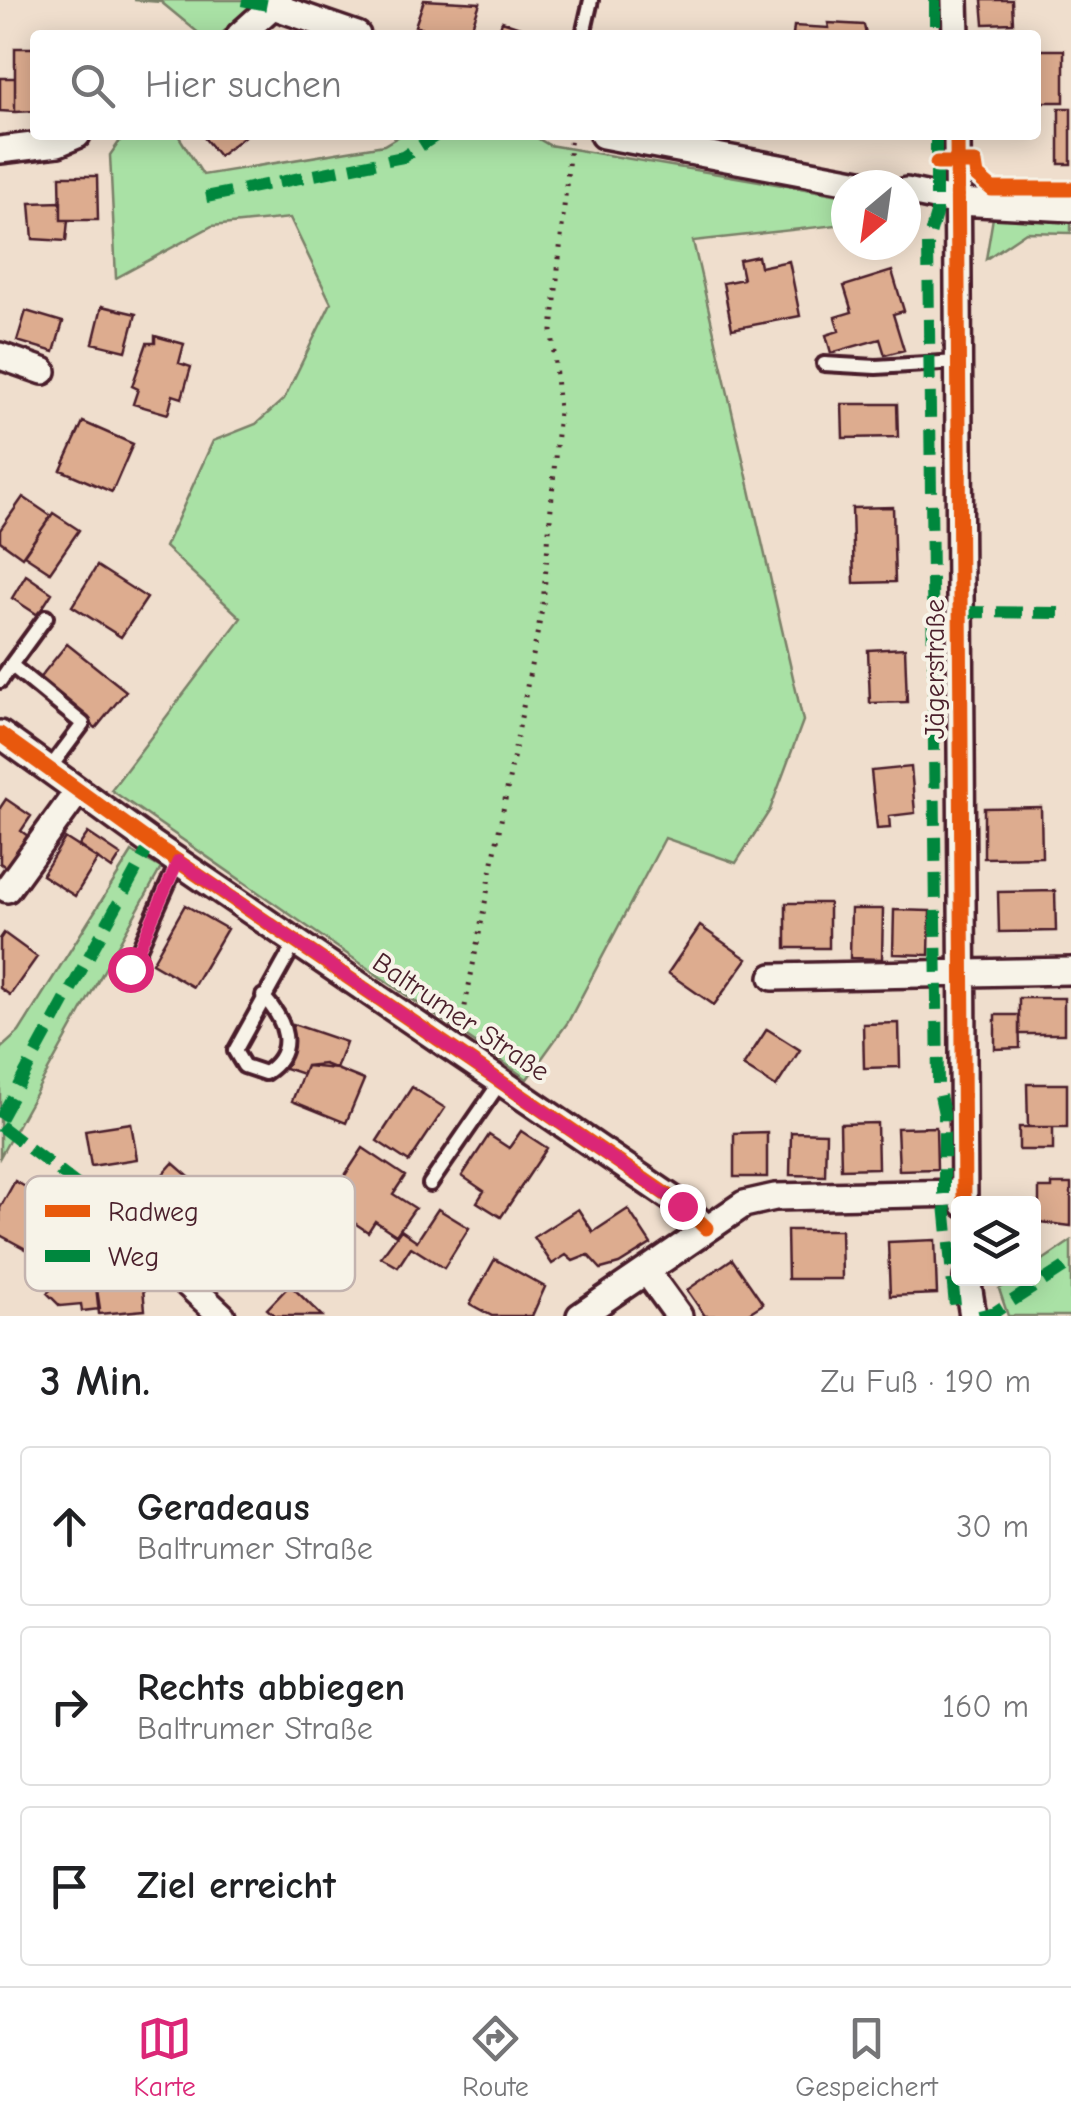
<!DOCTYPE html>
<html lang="de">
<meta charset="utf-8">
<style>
:root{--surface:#fff;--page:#f2f2f2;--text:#202124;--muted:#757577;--line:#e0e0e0;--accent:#db2777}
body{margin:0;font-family:"Comic Neue",sans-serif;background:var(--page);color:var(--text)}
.controls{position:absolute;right:30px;bottom:30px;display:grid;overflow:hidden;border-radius:10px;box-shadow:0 5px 25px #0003}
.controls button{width:90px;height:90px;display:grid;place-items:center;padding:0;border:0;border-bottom:2px solid var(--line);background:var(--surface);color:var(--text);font:50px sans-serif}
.compass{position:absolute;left:831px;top:170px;width:90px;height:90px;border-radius:50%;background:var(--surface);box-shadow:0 5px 25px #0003;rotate:209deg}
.stop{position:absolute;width:30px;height:30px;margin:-22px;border:8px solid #db2777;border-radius:50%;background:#fff}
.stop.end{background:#db2777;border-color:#fff;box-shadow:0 2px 10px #0008}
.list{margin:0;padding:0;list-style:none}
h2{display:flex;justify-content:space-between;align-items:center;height:130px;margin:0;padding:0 40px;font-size:42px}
h2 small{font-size:32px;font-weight:400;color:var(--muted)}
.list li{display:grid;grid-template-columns:65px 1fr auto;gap:30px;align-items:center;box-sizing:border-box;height:160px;margin:0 20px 20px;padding:0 20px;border:2px solid var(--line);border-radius:10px}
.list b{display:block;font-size:38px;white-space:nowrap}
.list p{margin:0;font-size:32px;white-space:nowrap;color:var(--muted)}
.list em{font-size:32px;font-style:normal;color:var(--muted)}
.icon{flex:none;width:55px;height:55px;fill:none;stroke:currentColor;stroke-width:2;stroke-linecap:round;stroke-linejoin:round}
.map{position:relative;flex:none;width:1071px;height:1316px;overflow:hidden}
.search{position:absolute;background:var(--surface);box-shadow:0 5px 25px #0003;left:30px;right:30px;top:30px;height:110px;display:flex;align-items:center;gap:25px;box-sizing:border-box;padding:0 35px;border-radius:10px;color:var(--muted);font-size:38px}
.sheet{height:670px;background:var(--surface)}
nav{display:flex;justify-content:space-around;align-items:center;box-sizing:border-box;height:140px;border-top:2px solid var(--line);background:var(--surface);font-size:28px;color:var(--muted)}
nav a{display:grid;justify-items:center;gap:5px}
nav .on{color:var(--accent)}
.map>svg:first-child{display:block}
</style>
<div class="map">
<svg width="1071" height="1316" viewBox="0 0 1071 1316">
<rect width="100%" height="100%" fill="#efdecd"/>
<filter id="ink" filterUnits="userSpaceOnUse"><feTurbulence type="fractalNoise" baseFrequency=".01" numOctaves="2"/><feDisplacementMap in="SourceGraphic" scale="20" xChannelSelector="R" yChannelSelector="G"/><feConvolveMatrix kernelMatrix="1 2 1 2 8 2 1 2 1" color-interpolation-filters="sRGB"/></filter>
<g filter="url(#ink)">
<path fill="#a9e1a5" stroke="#7a8068" stroke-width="2.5" d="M 134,0 L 258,0 L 220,35 L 201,35 L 161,2 Z
M 124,135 L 178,135 L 203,175 L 384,145 L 401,135 L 532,135 L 549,145 L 846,196 L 846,224 L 693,241 L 803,721 L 770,810 L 736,863 L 665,838 L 568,1022 L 527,1079 L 111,790 L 241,618 L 165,547 L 213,441 L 256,424 L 284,399 L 331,303 L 290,218 L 212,226 L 116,278 L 110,155 Z
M 999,182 L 1071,182 L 1071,233 L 1026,232 L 986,259 Z
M 132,852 L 161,868 L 0,1157 L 0,1049 L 19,1032 Z
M 1071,1241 L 1071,1316 L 1008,1316 L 999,1289 L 1015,1279 L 1034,1278 L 1034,1266 Z"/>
<path fill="#ddac8f" stroke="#4a1f2b" stroke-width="2.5" d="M 424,0 L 480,3 L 469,35 L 442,35 L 415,26 Z
M 982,0 L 1012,0 L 1013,23 L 984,24 Z
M 502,21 L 544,35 L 498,35 Z
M 828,23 L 864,25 L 866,35 L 793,35 L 794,26 L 829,28 Z
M 15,48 L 35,48 L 35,111 L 15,112 Z
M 1036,50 L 1064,50 L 1064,102 L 1036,102 Z
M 0,78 L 15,78 L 15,112 L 0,111 Z
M 1059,108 L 1071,108 L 1071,164 L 1059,164 Z
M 202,135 L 246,135 L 219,156 Z
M 60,176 L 97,176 L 98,220 L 61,220 Z
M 61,202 L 61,220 L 68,220 L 66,241 L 33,239 L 30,203 Z
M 758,256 L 760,267 L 789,261 L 800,316 L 732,329 L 723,283 L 743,279 L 739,260 Z
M 892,271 L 904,311 L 893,314 L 904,350 L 885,355 L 880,339 L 831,353 L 826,335 L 839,331 L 835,317 L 852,312 L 844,286 Z
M 102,306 L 136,314 L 126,351 L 93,343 Z
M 26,311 L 63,322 L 54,352 L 17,341 Z
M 155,336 L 184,344 L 179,363 L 191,367 L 182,398 L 173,395 L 168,414 L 133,404 L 138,389 L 132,386 L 147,343 L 155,343 Z
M 842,404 L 897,404 L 898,437 L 843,438 Z
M 83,422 L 133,444 L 112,492 L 61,470 Z
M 23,497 L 51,516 L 22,557 L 0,541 L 0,530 Z
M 893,507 L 895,582 L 854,583 L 852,508 Z
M 53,513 L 79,530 L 50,572 L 24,555 Z
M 97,566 L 147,598 L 121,637 L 72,606 Z
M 26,575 L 52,593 L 38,615 L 12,598 Z
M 67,644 L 126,691 L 96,728 L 37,681 Z
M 905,648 L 907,702 L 870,703 L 868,650 Z
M 911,767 L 915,813 L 889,816 L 890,828 L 877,829 L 871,771 Z
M 6,799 L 31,816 L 21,831 L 32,839 L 10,870 L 0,863 L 0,808 Z
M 1041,807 L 1042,857 L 984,858 L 984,808 Z
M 88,833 L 121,855 L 112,869 L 79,846 Z
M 65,838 L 98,859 L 75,896 L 42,875 Z
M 1055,891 L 1056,931 L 999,932 L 998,892 Z
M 786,903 L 829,903 L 829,948 L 786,948 Z
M 185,905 L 227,929 L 193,987 L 152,963 Z
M 851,909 L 883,909 L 882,959 L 850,958 Z
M 894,910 L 930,911 L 929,955 L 893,954 Z
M 700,926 L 747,959 L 714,1005 L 668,973 Z
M 4,933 L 37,957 L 10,995 L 0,988 L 0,939 Z
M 1019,998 L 1064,998 L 1064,1034 L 1019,1034 Z
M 995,1015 L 1019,1015 L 1020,1048 L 995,1049 Z
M 899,1023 L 900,1067 L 864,1068 L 863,1024 Z
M 293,1024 L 346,1042 L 336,1069 L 306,1066 L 303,1074 L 279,1066 Z
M 767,1029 L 800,1050 L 776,1087 L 743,1066 Z
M 324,1064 L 364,1080 L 346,1123 L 292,1101 L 306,1066 Z
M 1027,1084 L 1067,1084 L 1067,1127 L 1028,1127 Z
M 412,1087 L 445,1108 L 409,1162 L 377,1141 Z
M 131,1123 L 137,1159 L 91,1166 L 85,1130 Z
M 877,1123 L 878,1168 L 841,1169 L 840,1124 Z
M 936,1127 L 937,1169 L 899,1170 L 897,1128 Z
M 1019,1127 L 1053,1127 L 1053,1150 L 1019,1150 Z
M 521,1131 L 547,1148 L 501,1217 L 477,1202 L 484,1191 L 462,1176 L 489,1135 L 509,1148 Z
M 767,1132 L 767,1177 L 734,1177 L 734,1133 Z
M 791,1132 L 826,1133 L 825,1176 L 790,1175 Z
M 363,1148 L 405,1176 L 393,1194 L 415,1208 L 396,1235 L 375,1221 L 368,1232 L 326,1204 Z
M 173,1163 L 211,1196 L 185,1226 L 146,1193 Z
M 15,1181 L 36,1193 L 33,1205 L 45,1212 L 26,1249 L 0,1235 L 0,1208 Z
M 1052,1184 L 1071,1184 L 1071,1226 L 1039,1222 L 1039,1188 L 1052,1188 Z
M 438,1209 L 469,1228 L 444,1268 L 411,1247 L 398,1267 L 381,1257 L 401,1230 L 417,1241 Z
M 578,1209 L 593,1232 L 628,1209 L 651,1244 L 619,1264 L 601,1269 L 588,1255 L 573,1261 L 566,1255 L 552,1264 L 534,1237 Z
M 787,1230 L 841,1230 L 842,1279 L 788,1279 Z
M 935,1240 L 937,1294 L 890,1296 L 888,1242 Z
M 140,1254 L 145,1310 L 99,1314 L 93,1258 Z
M 495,1259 L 545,1287 L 532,1316 L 492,1316 L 470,1304 Z
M 732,1259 L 763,1304 L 744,1316 L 705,1316 L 687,1290 Z
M 62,1279 L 80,1285 L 96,1283 L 100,1309 L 82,1311 L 81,1304 L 60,1306 L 47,1293 Z
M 290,1285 L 322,1316 L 275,1316 L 267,1309 Z"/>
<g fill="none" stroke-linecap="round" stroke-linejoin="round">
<g stroke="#4a1f2b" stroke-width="20">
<path id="service" d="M 583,35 L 591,0
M 824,364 L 876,367 L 958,362
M 11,665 L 46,617
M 0,681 L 11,665 L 83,724 L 50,768
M 130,969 L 178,861
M 263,996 C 285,1020 299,1051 265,1073 L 244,1066 L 235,1051 L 296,941
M 430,1184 L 501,1081"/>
</g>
<g stroke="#4a1f2b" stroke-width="32">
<path id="minor" d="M 955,0 L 956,35
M 273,6 L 357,35
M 240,35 L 279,0
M 603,135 L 871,185
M 957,135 L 964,1204
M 0,150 L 58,143 L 77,135
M 906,191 L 958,202 L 1071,208
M 0,356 L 43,371
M 0,734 L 151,843 L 683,1206 L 706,1228
M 7,889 L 78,791
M 773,977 L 1071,971
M 101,1203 L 222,1316
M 647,1272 L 679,1316
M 967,1278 L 973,1316
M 580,1316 L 744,1204 L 775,1197 L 963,1193"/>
</g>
<path stroke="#4a1f2b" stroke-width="5" stroke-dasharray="2.5 8" stroke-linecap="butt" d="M 461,1027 L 543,604 L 559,410 L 552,331 L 571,135"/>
<use href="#service" stroke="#f7f3e8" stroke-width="12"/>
<use href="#minor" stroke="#f7f3e8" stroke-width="25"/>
<path stroke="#00873e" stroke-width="12" stroke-dasharray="25 12" stroke-linecap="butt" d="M 242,0 L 273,6
M 935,0 L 935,35
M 936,135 L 936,214 L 928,242 L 938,1086 L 944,1114 L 944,1194 L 956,1316
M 206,197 L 403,157 L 437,135
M 960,612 L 1071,613
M 0,1119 L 151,843
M 0,1126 L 101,1203
M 979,1316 L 995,1312 L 1071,1263"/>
<g stroke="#f7f3e8" stroke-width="21">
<path id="cycleway" d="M 957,135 L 964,1204
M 937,163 L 975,163 L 977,176 L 992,189 L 1071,189
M 0,734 L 151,843 L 683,1206 L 706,1228"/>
</g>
<use href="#cycleway" stroke="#e8590c" stroke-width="15"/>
</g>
</g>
<g fill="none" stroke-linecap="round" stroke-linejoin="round" filter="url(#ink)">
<path stroke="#db2777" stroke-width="12" d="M 130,969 L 178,861 L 682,1206"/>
</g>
<g text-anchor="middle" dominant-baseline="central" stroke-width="8" stroke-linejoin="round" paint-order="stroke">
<g font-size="28" fill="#4a1f2b" stroke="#f7f3e8">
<text transform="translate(935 669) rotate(-90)">Jägerstraße</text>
<text transform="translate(461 1017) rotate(34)">Baltrumer Straße</text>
</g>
</g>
<rect x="25" y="1176" width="330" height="115" rx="15" fill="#f7f3e8" stroke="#c3b3af" stroke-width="2.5"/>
<rect x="45" y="1205" width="45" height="12" fill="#e8590c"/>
<rect x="45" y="1250" width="45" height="12" fill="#00873e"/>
<g font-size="28" fill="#4a1f2b">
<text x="108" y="1221">Radweg</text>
<text x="108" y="1266">Weg</text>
</g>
</svg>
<div class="controls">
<button><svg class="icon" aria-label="layers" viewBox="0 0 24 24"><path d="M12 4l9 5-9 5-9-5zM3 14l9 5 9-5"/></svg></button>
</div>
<svg class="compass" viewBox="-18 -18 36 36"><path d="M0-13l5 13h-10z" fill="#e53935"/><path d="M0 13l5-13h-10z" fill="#757577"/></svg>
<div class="stop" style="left:130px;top:969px"></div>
<div class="stop end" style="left:682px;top:1206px"></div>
<div class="search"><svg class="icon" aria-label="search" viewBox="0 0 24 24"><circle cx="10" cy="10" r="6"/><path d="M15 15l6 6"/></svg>Hier suchen</div>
</div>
<section class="sheet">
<h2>3 Min.<small>Zu Fuß · 190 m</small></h2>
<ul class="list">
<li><svg class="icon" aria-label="ahead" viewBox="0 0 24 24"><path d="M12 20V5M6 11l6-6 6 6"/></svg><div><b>Geradeaus</b><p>Baltrumer Straße</p></div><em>30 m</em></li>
<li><svg class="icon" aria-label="right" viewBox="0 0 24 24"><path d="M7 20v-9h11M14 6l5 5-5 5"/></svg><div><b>Rechts abbiegen</b><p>Baltrumer Straße</p></div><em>160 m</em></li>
<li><svg class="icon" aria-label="arrive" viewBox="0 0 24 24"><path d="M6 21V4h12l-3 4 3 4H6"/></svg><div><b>Ziel erreicht</b></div></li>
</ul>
</section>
<nav>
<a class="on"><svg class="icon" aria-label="map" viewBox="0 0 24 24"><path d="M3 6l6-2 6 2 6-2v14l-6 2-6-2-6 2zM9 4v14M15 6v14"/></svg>Karte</a>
<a><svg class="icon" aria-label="directions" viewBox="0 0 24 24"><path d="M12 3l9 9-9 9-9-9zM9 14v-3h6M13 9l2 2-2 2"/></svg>Route</a>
<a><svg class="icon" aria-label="saved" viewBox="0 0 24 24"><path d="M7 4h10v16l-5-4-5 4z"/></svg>Gespeichert</a>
</nav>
